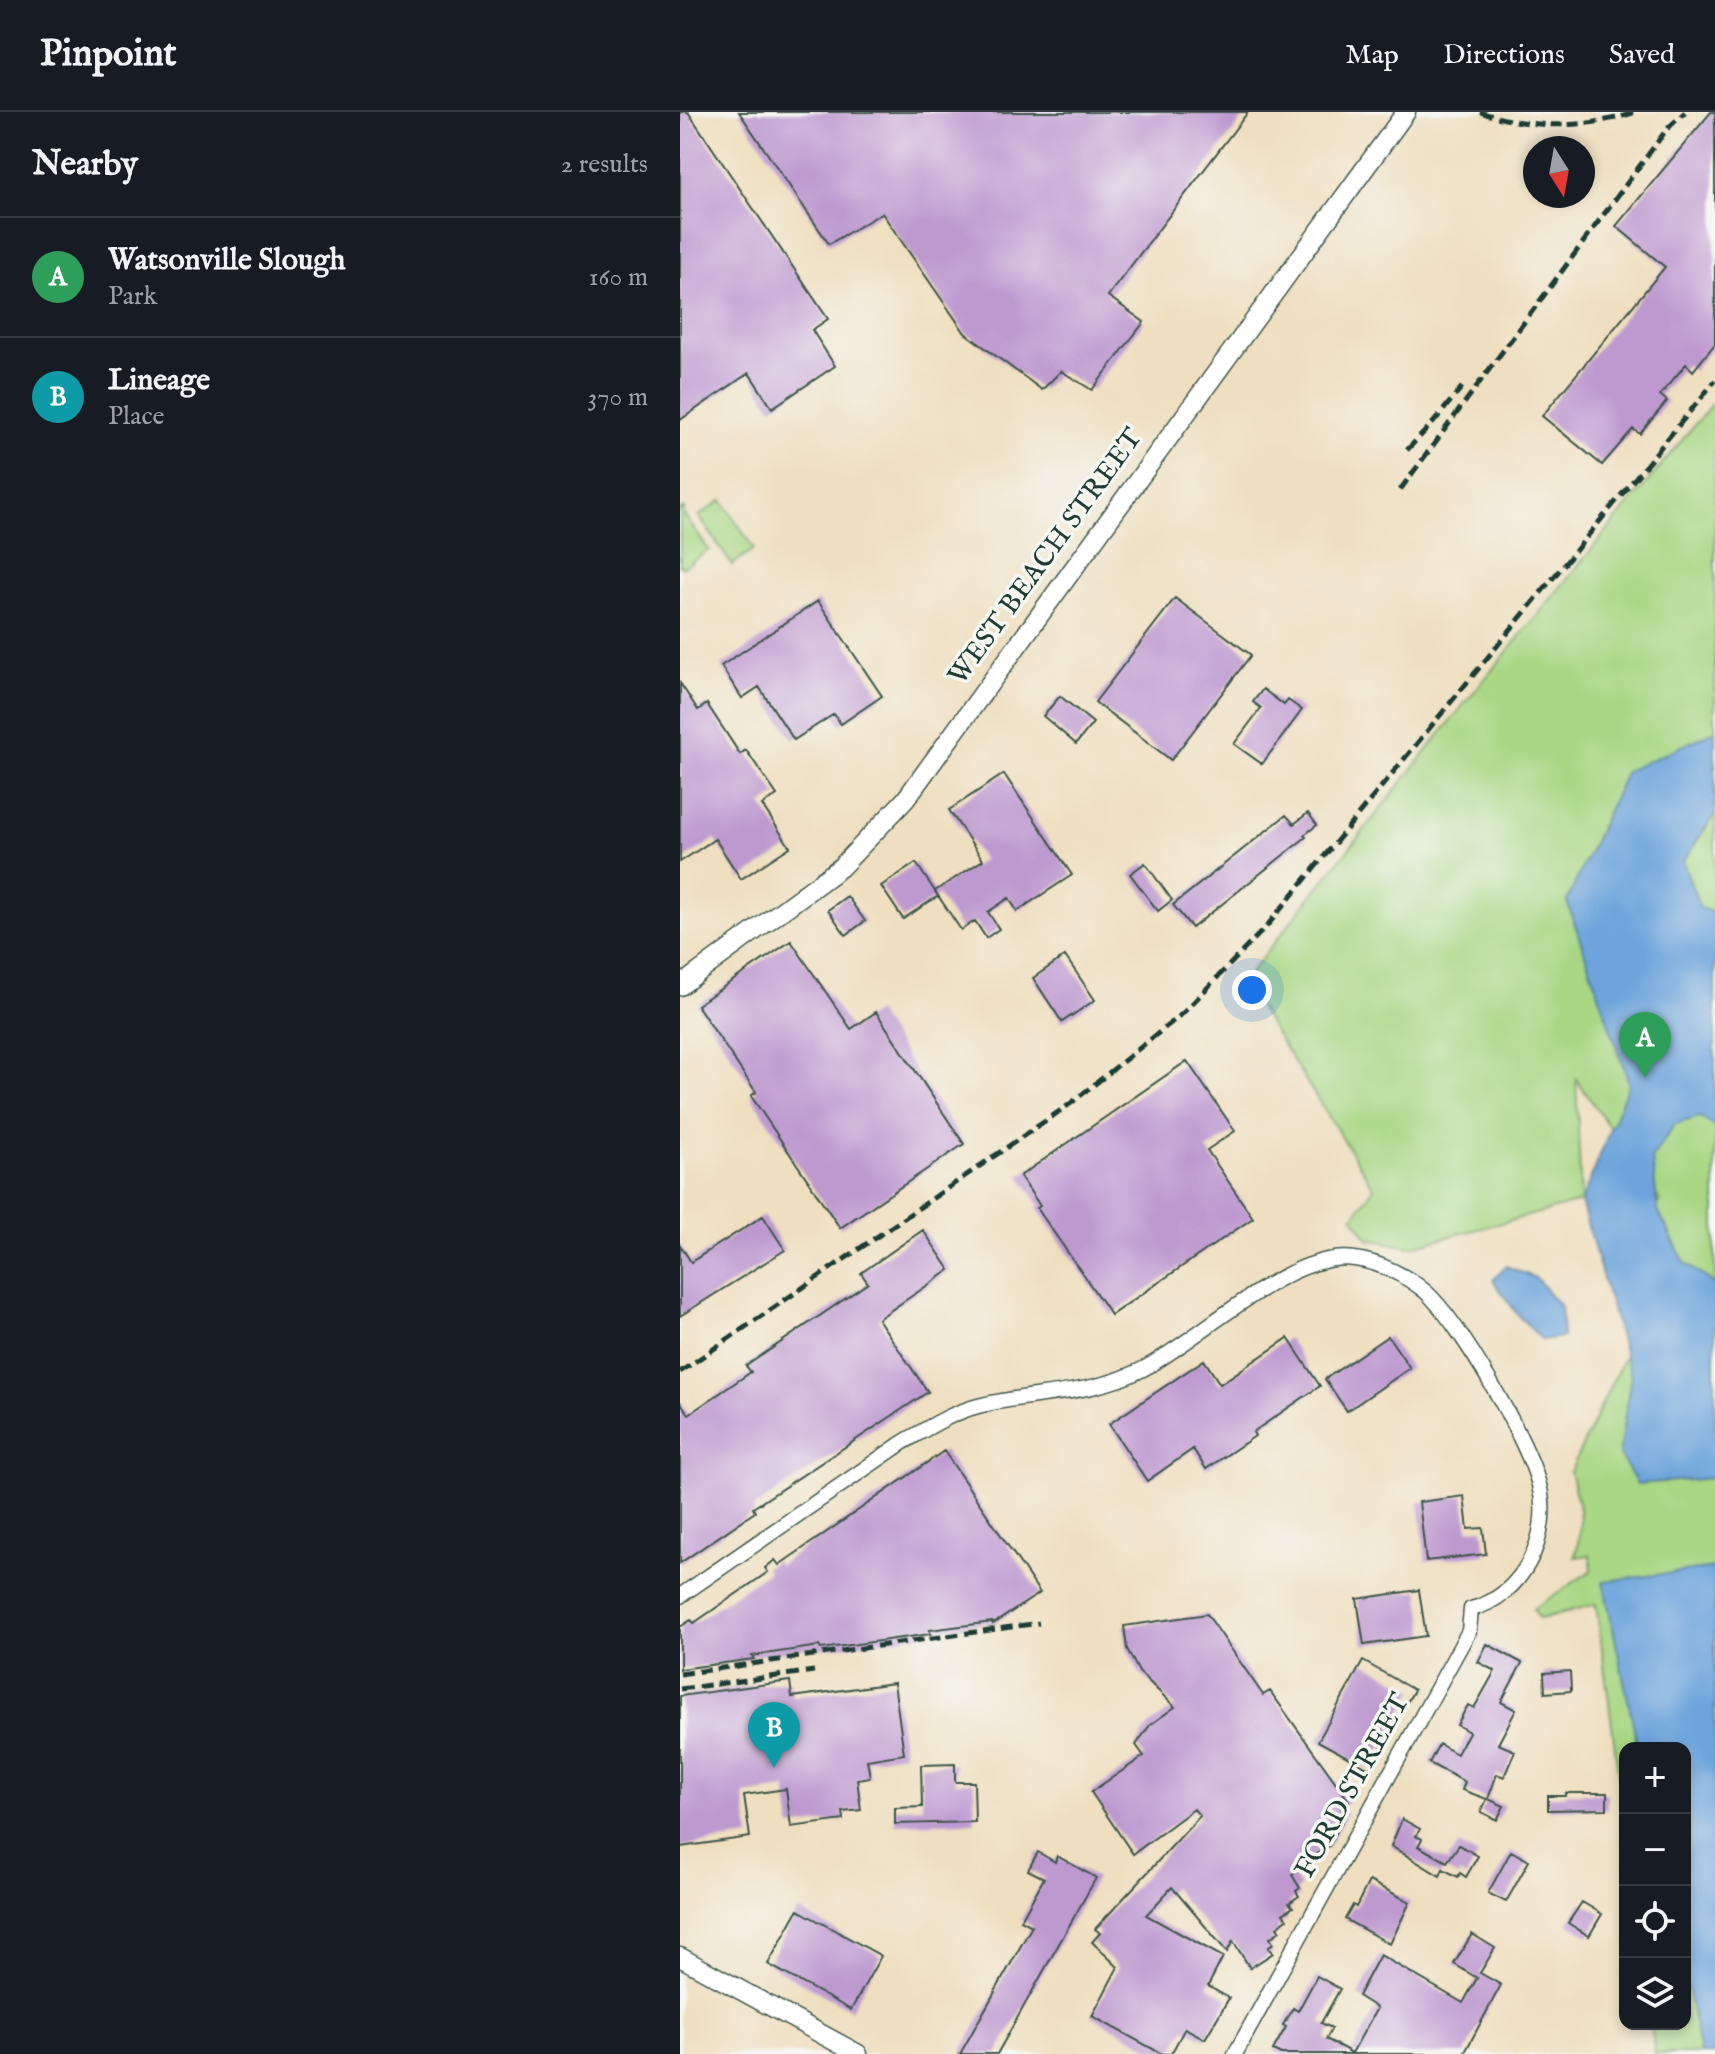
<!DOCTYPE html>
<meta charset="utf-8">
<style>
:root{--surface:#171b24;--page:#242831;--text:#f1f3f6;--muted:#9ea1a6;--line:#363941;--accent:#c8321e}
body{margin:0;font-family:"IM FELL English",serif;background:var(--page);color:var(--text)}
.controls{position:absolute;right:24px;bottom:24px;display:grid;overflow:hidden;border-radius:16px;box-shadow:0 4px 12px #0003}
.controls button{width:72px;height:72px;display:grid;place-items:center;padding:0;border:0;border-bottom:2px solid var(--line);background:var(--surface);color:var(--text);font:40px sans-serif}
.compass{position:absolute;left:843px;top:24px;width:72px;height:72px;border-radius:50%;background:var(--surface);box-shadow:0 4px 12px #0003;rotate:169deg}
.you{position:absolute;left:572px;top:878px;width:28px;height:28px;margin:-20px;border:6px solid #fff;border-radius:50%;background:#1a73e8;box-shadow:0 0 0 12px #1a73e833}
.badge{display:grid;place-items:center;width:52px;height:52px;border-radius:50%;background:var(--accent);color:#fff;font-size:26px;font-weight:700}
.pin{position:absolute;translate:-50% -66px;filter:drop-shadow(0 2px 4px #0008)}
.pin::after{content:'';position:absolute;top:42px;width:28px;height:24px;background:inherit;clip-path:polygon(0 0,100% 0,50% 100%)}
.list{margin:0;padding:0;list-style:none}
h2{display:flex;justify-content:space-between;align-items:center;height:104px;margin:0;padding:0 32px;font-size:34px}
h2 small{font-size:26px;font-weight:400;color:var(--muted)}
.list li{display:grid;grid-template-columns:52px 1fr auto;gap:24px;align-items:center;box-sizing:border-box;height:120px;padding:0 32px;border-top:2px solid var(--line)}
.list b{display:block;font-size:30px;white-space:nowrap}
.list p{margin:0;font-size:26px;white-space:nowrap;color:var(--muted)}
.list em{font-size:26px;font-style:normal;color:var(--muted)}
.icon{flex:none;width:44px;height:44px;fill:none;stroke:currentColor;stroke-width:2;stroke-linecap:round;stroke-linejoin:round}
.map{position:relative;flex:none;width:1035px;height:1942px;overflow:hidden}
header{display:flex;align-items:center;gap:48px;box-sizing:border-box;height:112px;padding:0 40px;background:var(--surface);border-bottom:2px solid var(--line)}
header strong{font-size:38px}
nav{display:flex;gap:44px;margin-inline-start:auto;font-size:28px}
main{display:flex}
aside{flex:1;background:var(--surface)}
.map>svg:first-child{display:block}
</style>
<header>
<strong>Pinpoint</strong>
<nav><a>Map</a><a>Directions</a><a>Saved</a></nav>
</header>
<main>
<aside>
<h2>Nearby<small>2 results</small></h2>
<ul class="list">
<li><span class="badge" style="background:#2e9e5b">A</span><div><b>Watsonville Slough</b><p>Park</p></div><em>160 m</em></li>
<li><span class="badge" style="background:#0f9aa8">B</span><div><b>Lineage</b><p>Place</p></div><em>370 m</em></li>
</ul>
</aside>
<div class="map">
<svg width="1035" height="1942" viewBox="0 0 1035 1942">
<rect width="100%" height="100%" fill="#f6f6f2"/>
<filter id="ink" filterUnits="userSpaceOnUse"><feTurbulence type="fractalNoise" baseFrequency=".0125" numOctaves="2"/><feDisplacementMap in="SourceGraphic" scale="16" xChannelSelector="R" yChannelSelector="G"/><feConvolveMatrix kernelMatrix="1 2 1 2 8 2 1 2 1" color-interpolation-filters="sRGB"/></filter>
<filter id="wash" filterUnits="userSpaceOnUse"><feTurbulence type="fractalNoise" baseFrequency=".006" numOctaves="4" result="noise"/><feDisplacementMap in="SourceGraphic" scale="32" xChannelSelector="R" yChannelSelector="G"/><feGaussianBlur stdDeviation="1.8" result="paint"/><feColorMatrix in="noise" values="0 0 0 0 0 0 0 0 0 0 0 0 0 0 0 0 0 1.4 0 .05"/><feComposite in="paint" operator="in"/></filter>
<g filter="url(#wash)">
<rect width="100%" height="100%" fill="#efdfc0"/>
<path fill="#a9d784" stroke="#648a5c" stroke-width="2" d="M 1035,288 L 1035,1942 L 975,1942 L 971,1912 L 1005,1912 L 1005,1636 L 945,1636 L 945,1711 L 916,1492 L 860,1507 L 853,1497 L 912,1458 L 910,1443 L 895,1445 C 904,1409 900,1395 890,1360 L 955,1222 L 946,1134 L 980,1089 L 896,967 L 901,1090 L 729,1135 L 689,1127 L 673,1105 L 694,1076 L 563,870 L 789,586 Z
M 42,388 L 74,437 L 52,453 L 19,404 Z
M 4,396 L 4,403 L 29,438 L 4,455 L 0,454 L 0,398 Z"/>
<path fill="#6da4dc" stroke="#467088" stroke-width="2" d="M 1035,619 L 1035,702 L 1003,750 L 1020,796 L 1035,801 L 1035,1015 L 1020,1005 L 995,1012 L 972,1046 L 978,1099 L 1005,1151 L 1035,1172 L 1035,1366 L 957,1372 L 939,1342 L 951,1264 L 901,1090 L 949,971 L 887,789 L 946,659 Z
M 826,1154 L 856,1166 L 881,1195 L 883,1225 L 862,1228 L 838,1203 L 813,1168 Z
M 1035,1456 L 1035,1942 L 1020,1942 L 1005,1864 L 1005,1636 L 958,1636 L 923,1469 Z"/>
<g id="blocks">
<path fill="#be99d0" d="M 0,0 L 8,0 L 148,207 L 132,218 L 155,254 L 92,296 L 69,261 L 0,308 Z
M 59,0 L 568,0 L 428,184 L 464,210 L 412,278 L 381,259 L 362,278 L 285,221 L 202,101 L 149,132 Z
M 1031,0 L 1035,0 L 1035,232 L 1013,259 L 1006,252 L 980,283 L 987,289 L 960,322 L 953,317 L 922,353 L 862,304 L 985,155 L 936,114 Z
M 495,486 L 571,543 L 491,648 L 415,590 Z
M 138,489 L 202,584 L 161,612 L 154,602 L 114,628 L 79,575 L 62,586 L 41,554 Z
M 0,571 L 18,598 L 27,592 L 60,642 L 66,638 L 97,683 L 82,693 L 110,735 L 61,767 L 35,727 L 0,750 Z
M 583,577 L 604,593 L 608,588 L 622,598 L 582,652 L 554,632 L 581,596 L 573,590 Z
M 380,584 L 413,611 L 396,632 L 363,604 Z
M 324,662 L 392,763 L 337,799 L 329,786 L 308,800 L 319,817 L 306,826 L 295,809 L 281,818 L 255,779 L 303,748 L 269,698 Z
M 628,701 L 637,713 L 624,723 L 626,725 L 512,816 L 493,793 L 606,703 L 614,712 Z
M 236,751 L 258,784 L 223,807 L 201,774 Z
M 465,751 L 492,788 L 478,799 L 450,762 Z
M 167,784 L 185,809 L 166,823 L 148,798 Z
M 111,829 L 171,917 L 196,900 L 284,1032 L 160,1116 L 71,984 L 76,980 L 17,893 Z
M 385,844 L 415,888 L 382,910 L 353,866 Z
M 507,949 L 555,1019 L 527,1038 L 573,1106 L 431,1203 L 357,1096 L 360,1094 L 340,1064 Z
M 83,1104 L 105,1138 L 0,1204 L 0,1133 L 11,1150 Z
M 243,1118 L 270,1158 L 198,1207 L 248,1280 L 73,1396 L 75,1400 L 0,1451 L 0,1290 L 9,1302 L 71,1260 L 66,1254 L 188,1171 L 181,1161 Z
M 708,1224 L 730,1256 L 667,1299 L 645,1267 Z
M 608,1226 L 640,1274 L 573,1320 L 575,1324 L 526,1357 L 513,1337 L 467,1369 L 429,1312 L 524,1248 L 540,1272 Z
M 264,1339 L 360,1481 L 313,1512 L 312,1510 L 249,1518 L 251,1522 L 141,1537 L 139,1534 L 72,1544 L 74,1547 L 0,1557 L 0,1515 L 11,1508 L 14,1511 L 88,1460 L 85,1456 L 95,1448 L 99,1453 Z
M 784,1384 L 788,1417 L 803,1416 L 806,1442 L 746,1449 L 739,1390 Z
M 739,1478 L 746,1524 L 684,1533 L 677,1487 Z
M 527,1502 L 583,1583 L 590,1579 L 669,1689 L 661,1696 L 666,1702 L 649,1734 L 624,1750 L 612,1763 L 620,1776 L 616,1779 L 619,1784 L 609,1791 L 613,1795 L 603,1802 L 607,1807 L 597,1815 L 600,1819 L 590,1826 L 593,1831 L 588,1836 L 593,1841 L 570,1856 L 553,1829 L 547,1840 L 492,1775 L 466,1803 L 543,1845 L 528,1874 L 549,1886 L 525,1927 L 505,1916 L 491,1942 L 482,1942 L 412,1904 L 438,1855 L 412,1830 L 420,1821 L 415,1817 L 520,1704 L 514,1697 L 453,1742 L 411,1680 L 464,1644 L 456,1633 L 470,1613 L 495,1595 L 459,1560 L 447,1537 L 444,1514 Z
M 807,1532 L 842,1551 L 821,1590 L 836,1598 L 818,1632 L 835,1639 L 824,1665 L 817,1662 L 808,1687 L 824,1694 L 817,1708 L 801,1700 L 807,1687 L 782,1678 L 785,1670 L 749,1651 L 759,1632 L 777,1642 L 789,1620 L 777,1613 L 788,1593 L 794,1596 L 815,1559 L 798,1550 Z
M 683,1549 L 734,1578 L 689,1657 L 638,1629 Z
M 890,1559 L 891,1579 L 865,1581 L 864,1561 Z
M 110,1569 L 112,1585 L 214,1571 L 224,1642 L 187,1648 L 190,1665 L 177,1667 L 181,1698 L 163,1700 L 164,1708 L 111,1715 L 106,1677 L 64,1683 L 70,1725 L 0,1735 L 0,1584 Z
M 275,1652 L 275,1670 L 294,1670 L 295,1710 L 215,1712 L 215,1696 L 242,1695 L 241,1653 Z
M 886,1681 L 927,1681 L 927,1697 L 868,1698 L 868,1684 L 885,1684 Z
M 722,1707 L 740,1717 L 736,1724 L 742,1727 L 738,1734 L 767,1750 L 779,1733 L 798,1744 L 786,1765 L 780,1761 L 778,1765 L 763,1757 L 760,1764 L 711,1734 Z
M 831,1739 L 849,1749 L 826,1790 L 808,1781 Z
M 358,1740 L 375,1750 L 377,1744 L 416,1766 L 317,1942 L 280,1942 L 352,1814 L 341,1808 L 364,1766 L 348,1758 Z
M 689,1769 L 730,1790 L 710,1832 L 665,1807 L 673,1793 L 676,1795 Z
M 902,1790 L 922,1802 L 909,1824 L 888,1811 Z
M 118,1798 L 201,1844 L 171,1898 L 88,1852 Z
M 792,1822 L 815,1836 L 800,1861 L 821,1873 L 784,1942 L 601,1942 L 593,1938 L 606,1915 L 603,1913 L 613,1896 L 618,1899 L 637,1864 L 660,1877 L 641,1911 L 652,1916 L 646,1927 L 672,1941 L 697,1896 L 678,1884 L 700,1843 L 783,1891 L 797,1866 L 774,1852 Z"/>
</g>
</g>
<g filter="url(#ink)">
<use href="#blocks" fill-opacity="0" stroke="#3e5549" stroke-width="2"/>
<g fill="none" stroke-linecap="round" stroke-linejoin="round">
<g stroke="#3e5549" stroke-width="17">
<path id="minor" d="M 0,1484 L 222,1331 C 246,1317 271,1301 298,1294 C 354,1280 411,1284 463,1257 C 521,1227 610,1137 675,1147 C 699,1150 727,1164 746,1180 C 780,1211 847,1327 859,1373 C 873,1423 842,1485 791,1497 L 789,1519 L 555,1942"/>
</g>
<g stroke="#3e5549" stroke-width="21">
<path id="secondary" d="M 0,874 L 161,755 L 225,688 L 726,0
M 0,1845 L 178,1942"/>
</g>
<use href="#minor" stroke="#fff" stroke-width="14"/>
<use href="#secondary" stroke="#fff" stroke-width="18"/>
<path stroke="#1f3d34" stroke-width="5" stroke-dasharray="12 6" stroke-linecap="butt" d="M 800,0 C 849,17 907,17 956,0
M 727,338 L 753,311 L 782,275
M 720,378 L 987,17 L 1005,0
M 0,1260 L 390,992 L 502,902 L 586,815 L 1035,269
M 0,1562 L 359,1511
M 0,1577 L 134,1559"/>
</g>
</g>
<g text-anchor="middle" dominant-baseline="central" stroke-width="7" stroke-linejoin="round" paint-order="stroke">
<g font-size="28" fill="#1f3d34" stroke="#f6f6f2">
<text transform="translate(366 445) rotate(-54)">WEST BEACH STREET</text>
<text transform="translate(673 1674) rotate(-61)">FORD STREET</text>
</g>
</g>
</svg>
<div class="controls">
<button>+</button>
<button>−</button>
<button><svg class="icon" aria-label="locate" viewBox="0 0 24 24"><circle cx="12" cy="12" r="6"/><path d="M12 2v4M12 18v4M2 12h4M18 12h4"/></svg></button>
<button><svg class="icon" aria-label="layers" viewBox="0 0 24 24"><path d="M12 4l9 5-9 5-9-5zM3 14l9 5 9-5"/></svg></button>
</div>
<svg class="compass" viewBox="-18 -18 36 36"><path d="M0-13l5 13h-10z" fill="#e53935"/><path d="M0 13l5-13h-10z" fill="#9ea1a6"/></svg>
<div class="you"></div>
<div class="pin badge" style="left:965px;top:966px;background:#2e9e5b">A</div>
<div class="pin badge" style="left:94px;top:1656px;background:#0f9aa8">B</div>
</div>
</main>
